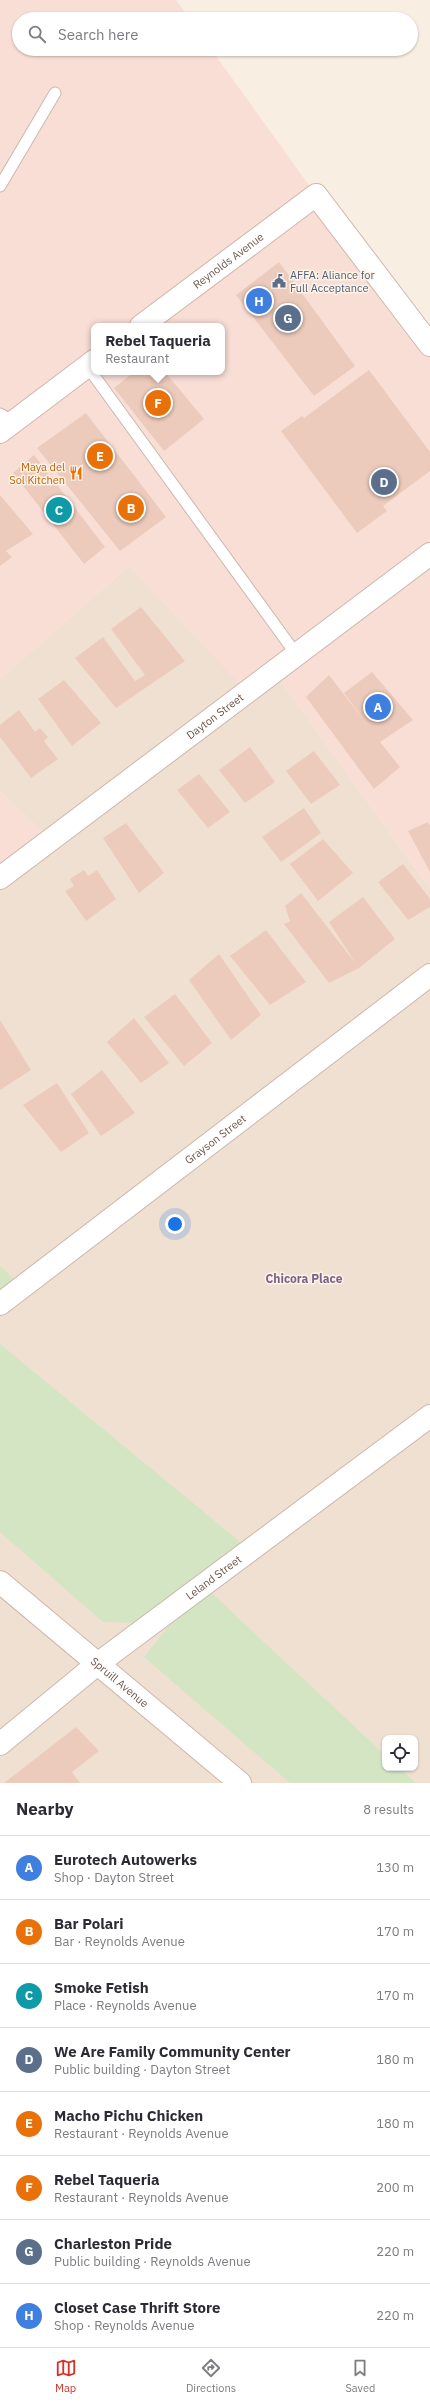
<!DOCTYPE html>
<meta charset="utf-8">
<style>
:root{--surface:#fff;--page:#f2f2f3;--text:#2b2b33;--muted:#7c7c81;--line:#e1e1e2;--accent:#d93025}
body{margin:0;font-family:"IBM Plex Sans",sans-serif;background:var(--page);color:var(--text)}
.controls{position:absolute;right:12px;bottom:12px;display:grid;overflow:hidden;border-radius:8px;box-shadow:0 1px 3px #0004}
.controls button{width:36px;height:36px;display:grid;place-items:center;padding:0;border:0;border-bottom:1px solid var(--line);background:var(--surface);color:var(--text);font:20px sans-serif}
.you{position:absolute;left:175px;top:1224px;width:14px;height:14px;margin:-10px;border:3px solid #fff;border-radius:50%;background:#1a73e8;box-shadow:0 0 0 6px #1a73e833}
.badge{display:grid;place-items:center;width:26px;height:26px;border-radius:50%;background:var(--accent);color:#fff;font-size:13px;font-weight:700}
.pin{position:absolute;translate:-50% -50%;border:2px solid #fff;box-shadow:0 1px 4px #0006}
.popup{position:absolute;left:91px;top:323px;width:134px;height:52px;box-sizing:border-box;display:grid;place-content:center;border-radius:8px;background:var(--surface);filter:drop-shadow(0 1px 3px #0005);font-size:13px;white-space:nowrap;color:var(--muted)}
.popup b{font-size:15px;color:var(--text)}
.popup::after{content:'';position:absolute;left:50%;top:100%;margin-left:-8px;border:8px solid transparent;border-top-color:var(--surface)}
.list{margin:0;padding:0;list-style:none}
h2{display:flex;justify-content:space-between;align-items:center;height:52px;margin:0;padding:0 16px;font-size:17px}
h2 small{font-size:13px;font-weight:400;color:var(--muted)}
.list li{display:grid;grid-template-columns:26px 1fr auto;gap:12px;align-items:center;box-sizing:border-box;height:64px;padding:0 16px;border-top:1px solid var(--line)}
.list b{display:block;font-size:15px;white-space:nowrap}
.list p{margin:0;font-size:13px;white-space:nowrap;color:var(--muted)}
.list em{font-size:13px;font-style:normal;color:var(--muted)}
.icon{flex:none;width:22px;height:22px;fill:none;stroke:currentColor;stroke-width:2;stroke-linecap:round;stroke-linejoin:round}
.map{position:relative;flex:none;width:430px;height:1783px;overflow:hidden}
.search{position:absolute;background:var(--surface);box-shadow:0 1px 3px #0004;left:12px;right:12px;top:12px;height:44px;display:flex;align-items:center;gap:10px;box-sizing:border-box;padding:0 14px;border-radius:22px;color:var(--muted);font-size:15px}
.sheet{height:564px;background:var(--surface)}
nav{display:flex;justify-content:space-around;align-items:center;box-sizing:border-box;height:56px;border-top:1px solid var(--line);background:var(--surface);font-size:11px;color:var(--muted)}
nav a{display:grid;justify-items:center;gap:2px}
nav .on{color:var(--accent)}
.map>svg:first-child{display:block}
</style>
<div class="map">
<svg width="430" height="1783" viewBox="0 0 430 1783">
<rect width="100%" height="100%" fill="#f9eee2"/>
<path fill="#f0e0d1" fill-rule="evenodd" d="M 129,566 L 247,691 L 274,672 L 430,889 L 430,1783 L 0,1783 L 0,878 L 51,840 L 0,791 L 0,679 ZM 385,1738 L 415,1738 L 415,1768 L 385,1768 Z"/>
<path fill="#f9ded6" fill-rule="evenodd" d="M 0,0 L 176,0 L 190,19 L 19,19 L 19,49 L 211,49 L 316,195 L 430,345 L 430,889 L 274,672 L 247,692 L 129,566 L 0,679 ZM 94,326 L 222,326 L 222,372 L 94,372 Z
M 0,791 L 51,840 L 0,878 Z"/>
<path fill="#d3e5c2" d="M 0,1266 L 23,1287 L 0,1304 Z
M 0,1344 L 250,1550 L 203,1585 L 385,1755 L 385,1768 L 399,1768 L 416,1783 L 290,1783 L 144,1657 L 201,1586 L 151,1623 L 103,1622 L 0,1532 Z"/>
<path fill="#eccbbc" d="M 279,262 L 355,366 L 314,396 L 236,295 Z
M 369,370 L 430,452 L 430,471 L 383,506 L 387,511 L 357,533 L 281,431 L 302,416 L 304,418 Z
M 134,372 L 165,372 L 204,419 L 164,451 L 114,388 Z
M 86,413 L 166,517 L 120,551 L 37,448 Z
M 34,455 L 105,547 L 84,564 L 13,473 Z
M 0,495 L 33,534 L 6,551 L 12,557 L 0,566 Z
M 141,607 L 185,661 L 116,708 L 75,658 L 103,637 L 135,681 L 145,675 L 111,629 Z
M 372,672 L 413,720 L 380,742 L 400,767 L 374,789 L 306,697 L 329,675 L 368,726 L 344,693 Z
M 64,680 L 101,723 L 72,746 L 38,699 Z
M 19,710 L 35,732 L 40,728 L 48,737 L 44,741 L 58,759 L 31,778 L 0,737 L 0,725 Z
M 250,747 L 275,782 L 245,803 L 219,770 Z
M 314,751 L 340,785 L 311,804 L 286,771 Z
M 199,774 L 230,812 L 208,828 L 177,790 Z
M 304,808 L 321,833 L 281,862 L 262,837 Z
M 428,822 L 430,826 L 430,872 L 408,831 Z
M 126,823 L 164,873 L 139,893 L 103,838 Z
M 323,839 L 353,873 L 318,901 L 290,864 Z
M 403,864 L 430,899 L 430,907 L 408,920 L 378,882 Z
M 84,870 L 88,876 L 97,870 L 116,899 L 86,921 L 65,891 L 74,886 L 70,879 Z
M 301,893 L 356,964 L 329,922 L 363,897 L 395,939 L 359,968 L 329,983 L 284,924 L 290,921 L 285,906 Z
M 266,930 L 306,982 L 270,1005 L 230,956 Z
M 219,954 L 261,1015 L 231,1040 L 189,980 Z
M 175,994 L 212,1043 L 184,1066 L 144,1017 Z
M 134,1018 L 169,1063 L 141,1083 L 107,1042 Z
M 0,1020 L 31,1070 L 0,1090 Z
M 102,1070 L 135,1113 L 101,1136 L 71,1094 Z
M 57,1083 L 89,1133 L 61,1152 L 23,1105 Z
M 76,1727 L 99,1751 L 72,1772 L 80,1783 L 4,1783 Z"/>
<g fill="none" stroke-linecap="round" stroke-linejoin="round">
<g stroke="#cbb8ac" stroke-width="13">
<path id="lane" d="M 0,186 L 55,93
M 87,366 L 296,654
M 0,414 L 14,422"/>
</g>
<g stroke="#cbb8ac" stroke-width="24">
<g id="street">
<path id="s1" d="M 0,878 L 430,554"/>
<path id="s2" d="M 0,1304 L 430,975"/>
<path id="s3" d="M 0,1744 L 96,1665 L 430,1416"/>
</g>
</g>
<g stroke="#ceb7aa" stroke-width="24">
<g id="secondary">
<path id="s4" d="M 141,326 L 316,195 L 430,345"/>
<path d="M 0,432 L 94,361"/>
<path id="s5" d="M 0,1582 L 240,1783"/>
</g>
</g>
<use href="#lane" stroke="#fff" stroke-width="11"/>
<use href="#street" stroke="#fff" stroke-width="22"/>
<use href="#secondary" stroke="#fff" stroke-width="22"/>
</g>
<defs>
<g id="civic-bare" transform="scale(1.08)"><path d="M-.6-6.5H3V-4.5H.6V-3L4-1V1h2V6H-6V1h2V-1L-.6-3ZM-1.2 2.5V6h2.4V2.5Z" fill="#5c6f8a" stroke="#fdf3e7" stroke-width="2.5" paint-order="stroke"/></g>
<g id="restaurant-bare" transform="scale(1.08)"><path d="M-5-6h1v4h1v-4h1v4h1v-4h1v5L-1.5 .5V6h-2V.5L-5-1ZM5-6V6H3V1.5H1.5Q1.5-4 5-6Z" fill="#e8710a" stroke="#fdf3e7" stroke-width="2.5" paint-order="stroke"/></g>
</defs>
<g fill-rule="evenodd">
<use href="#civic-bare" x="279" y="281"/>
<use href="#restaurant-bare" x="76" y="473"/>
</g>
<g text-anchor="middle" dominant-baseline="central" stroke-width="3" stroke-linejoin="round" paint-order="stroke">
<g font-size="11" fill="#6e554b" stroke="#fdf3e7">
<text stroke="none"><textPath href="#s4" startOffset="109">Reynolds Avenue</textPath></text>
<text stroke="none"><textPath href="#s1" startOffset="269">Dayton Street</textPath></text>
<text stroke="none"><textPath href="#s2" startOffset="271">Grayson Street</textPath></text>
<text stroke="none"><textPath href="#s3" startOffset="271">Leland Street</textPath></text>
<text stroke="none"><textPath href="#s5" startOffset="156">Spruill Avenue</textPath></text>
</g>
<g font-size="11" fill="#4e5e75" stroke="#fdf3e7" text-anchor="start">
<text x="290" y="275">AFFA: Aliance for<tspan x="290" dy="13">Full Acceptance</tspan></text>
</g>
<g font-size="11" fill="#c56008" stroke="#fdf3e7" text-anchor="end">
<text x="65" y="467">Maya del<tspan x="65" dy="13">Sol Kitchen</tspan></text>
</g>
<g font-size="12" font-weight="bold" fill="#7a638b" stroke="#fdf3e7">
<text x="304" y="1278">Chicora Place</text>
</g>
</g>
</svg>
<div class="controls">
<button><svg class="icon" aria-label="locate" viewBox="0 0 24 24"><circle cx="12" cy="12" r="6"/><path d="M12 2v4M12 18v4M2 12h4M18 12h4"/></svg></button>
</div>
<div class="you"></div>
<div class="pin badge" style="left:378px;top:707px;background:#3f7fe0">A</div>
<div class="pin badge" style="left:131px;top:508px;background:#e8710a">B</div>
<div class="pin badge" style="left:59px;top:510px;background:#0f9aa8">C</div>
<div class="pin badge" style="left:384px;top:482px;background:#5c6f8a">D</div>
<div class="pin badge" style="left:100px;top:456px;background:#e8710a">E</div>
<div class="pin badge" style="left:158px;top:403px;background:#e8710a">F</div>
<div class="popup"><b>Rebel Taqueria</b>Restaurant</div>
<div class="pin badge" style="left:288px;top:318px;background:#5c6f8a">G</div>
<div class="pin badge" style="left:259px;top:301px;background:#3f7fe0">H</div>
<div class="search"><svg class="icon" aria-label="search" viewBox="0 0 24 24"><circle cx="10" cy="10" r="6"/><path d="M15 15l6 6"/></svg>Search here</div>
</div>
<section class="sheet">
<h2>Nearby<small>8 results</small></h2>
<ul class="list">
<li><span class="badge" style="background:#3f7fe0">A</span><div><b>Eurotech Autowerks</b><p>Shop · Dayton Street</p></div><em>130 m</em></li>
<li><span class="badge" style="background:#e8710a">B</span><div><b>Bar Polari</b><p>Bar · Reynolds Avenue</p></div><em>170 m</em></li>
<li><span class="badge" style="background:#0f9aa8">C</span><div><b>Smoke Fetish</b><p>Place · Reynolds Avenue</p></div><em>170 m</em></li>
<li><span class="badge" style="background:#5c6f8a">D</span><div><b>We Are Family Community Center</b><p>Public building · Dayton Street</p></div><em>180 m</em></li>
<li><span class="badge" style="background:#e8710a">E</span><div><b>Macho Pichu Chicken</b><p>Restaurant · Reynolds Avenue</p></div><em>180 m</em></li>
<li><span class="badge" style="background:#e8710a">F</span><div><b>Rebel Taqueria</b><p>Restaurant · Reynolds Avenue</p></div><em>200 m</em></li>
<li><span class="badge" style="background:#5c6f8a">G</span><div><b>Charleston Pride</b><p>Public building · Reynolds Avenue</p></div><em>220 m</em></li>
<li><span class="badge" style="background:#3f7fe0">H</span><div><b>Closet Case Thrift Store</b><p>Shop · Reynolds Avenue</p></div><em>220 m</em></li>
</ul>
</section>
<nav>
<a class="on"><svg class="icon" aria-label="map" viewBox="0 0 24 24"><path d="M3 6l6-2 6 2 6-2v14l-6 2-6-2-6 2zM9 4v14M15 6v14"/></svg>Map</a>
<a><svg class="icon" aria-label="directions" viewBox="0 0 24 24"><path d="M12 3l9 9-9 9-9-9zM9 14v-3h6M13 9l2 2-2 2"/></svg>Directions</a>
<a><svg class="icon" aria-label="saved" viewBox="0 0 24 24"><path d="M7 4h10v16l-5-4-5 4z"/></svg>Saved</a>
</nav>
